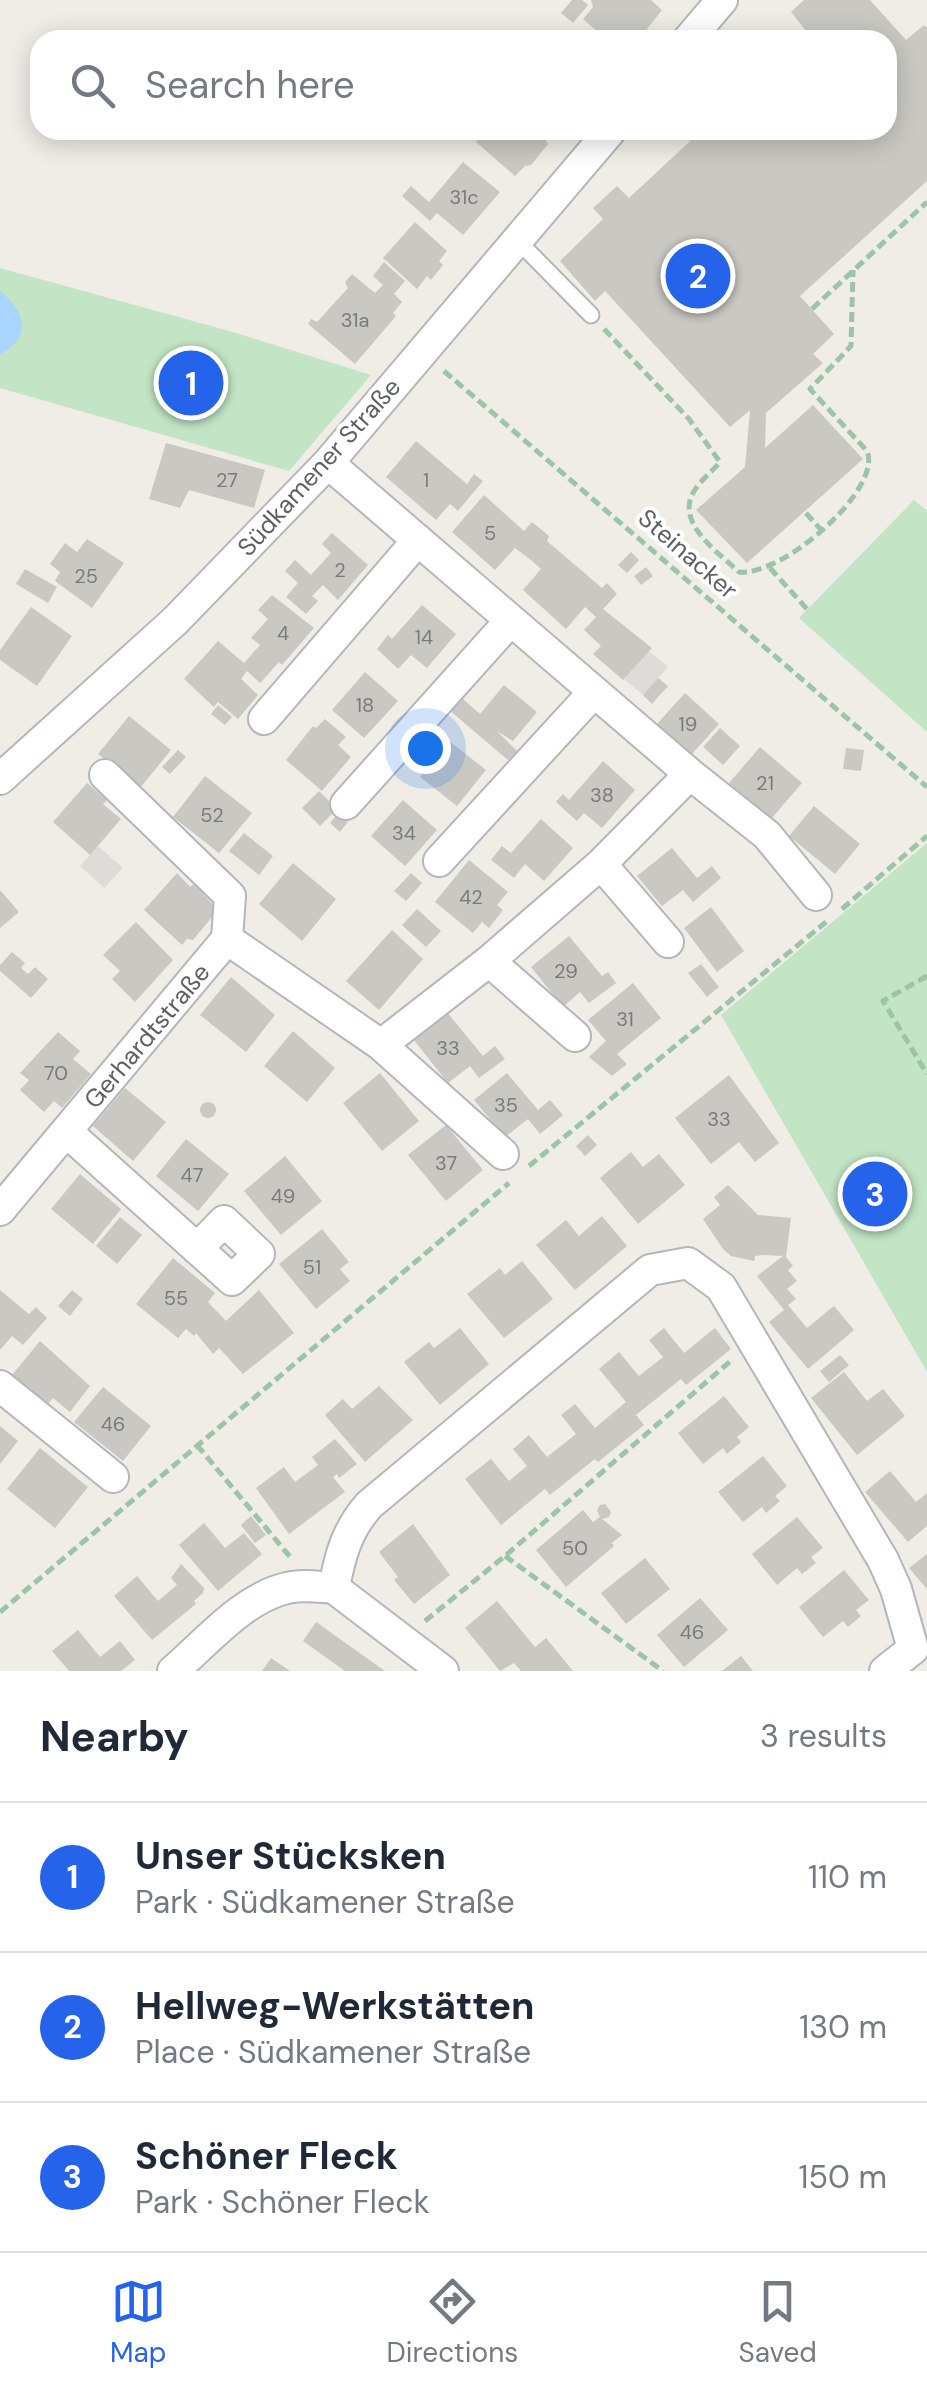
<!DOCTYPE html>
<meta charset="utf-8">
<style>
:root{--surface:#fff;--page:#f6f6f7;--text:#1f2937;--muted:#747a83;--line:#e0e1e3;--accent:#2563eb}
body{margin:0;font-family:"DM Sans",sans-serif;background:var(--page);color:var(--text)}
.you{position:absolute;left:425px;top:748px;width:35px;height:35px;margin:-25px;border:8px solid #fff;border-radius:50%;background:#1a73e8;box-shadow:0 0 0 15px #1a73e833}
.badge{display:grid;place-items:center;width:65px;height:65px;border-radius:50%;background:var(--accent);color:#fff;font-size:32px;font-weight:700}
.pin{position:absolute;translate:-50% -50%;border:5px solid #fff;box-shadow:0 2px 10px #0006}
.list{margin:0;padding:0;list-style:none}
h2{display:flex;justify-content:space-between;align-items:center;height:130px;margin:0;padding:0 40px;font-size:42px}
h2 small{font-size:32px;font-weight:400;color:var(--muted)}
.list li{display:grid;grid-template-columns:65px 1fr auto;gap:30px;align-items:center;box-sizing:border-box;height:150px;padding:0 40px;border-top:2px solid var(--line)}
.list b{display:block;font-size:38px;white-space:nowrap}
.list p{margin:0;font-size:32px;white-space:nowrap;color:var(--muted)}
.list em{font-size:32px;font-style:normal;color:var(--muted)}
.icon{flex:none;width:55px;height:55px;fill:none;stroke:currentColor;stroke-width:2;stroke-linecap:round;stroke-linejoin:round}
.map{position:relative;flex:none;width:927px;height:1671px;overflow:hidden}
.search{position:absolute;background:var(--surface);box-shadow:0 5px 25px #0003;left:30px;right:30px;top:30px;height:110px;display:flex;align-items:center;gap:25px;box-sizing:border-box;padding:0 35px;border-radius:30px;color:var(--muted);font-size:38px}
.sheet{height:580px;background:var(--surface)}
nav{display:flex;justify-content:space-around;align-items:center;box-sizing:border-box;height:140px;border-top:2px solid var(--line);background:var(--surface);font-size:28px;color:var(--muted)}
nav a{display:grid;justify-items:center;gap:5px}
nav .on{color:var(--accent)}
.map>svg:first-child{display:block}
</style>
<div class="map">
<svg width="927" height="1671" viewBox="0 0 927 1671">
<rect width="100%" height="100%" fill="#efede6"/>
<path fill="#dedcd8" d="M 649,651 L 668,667 L 643,695 L 624,679 Z
M 98,846 L 123,868 L 104,888 L 80,866 Z"/>
<path fill="#c3e5c5" d="M 0,268 L 233,332 L 371,375 L 289,471 L 14,392 L 0,388 Z
M 914,500 L 927,511 L 927,732 L 799,618 Z
M 927,843 L 927,1372 L 721,1015 Z"/>
<path fill="#a9d4fb" d="M 0,291 C 24,311 34,337 0,354 Z"/>
<path fill="#cac8c2" d="M 572,0 L 582,0 L 588,5 L 573,23 L 561,13 Z
M 591,0 L 651,0 L 662,10 L 647,29 L 650,33 L 644,40 L 607,40 L 583,19 L 593,7 Z
M 804,0 L 870,0 L 906,40 L 924,25 L 927,28 L 927,181 L 800,296 L 834,334 L 813,354 L 823,363 L 766,413 L 765,448 L 813,405 L 863,459 L 747,563 L 696,510 L 745,467 L 750,410 L 730,427 L 605,291 L 595,301 L 560,261 L 603,219 L 593,208 L 617,186 L 629,198 L 702,130 L 887,130 L 887,40 L 799,40 L 807,32 L 791,12 Z
M 485,130 L 553,130 L 545,139 L 548,144 L 531,165 L 525,166 L 515,176 L 476,142 Z
M 463,162 L 500,192 L 463,235 L 437,213 L 430,221 L 402,196 L 411,186 L 429,202 Z
M 415,222 L 447,251 L 439,261 L 443,265 L 431,280 L 427,276 L 417,289 L 383,258 Z
M 384,262 L 405,281 L 394,294 L 402,302 L 393,313 L 396,316 L 355,364 L 308,324 L 311,319 L 317,322 L 348,288 L 345,282 L 352,274 L 375,293 L 383,285 L 373,276 Z
M 416,441 L 467,484 L 474,474 L 483,481 L 458,511 L 450,504 L 436,520 L 386,477 Z
M 166,443 L 265,470 L 254,508 L 189,490 L 180,508 L 149,499 Z
M 484,495 L 524,531 L 532,522 L 549,536 L 547,541 L 602,588 L 607,583 L 617,594 L 603,609 L 652,648 L 623,680 L 593,654 L 601,646 L 584,630 L 596,617 L 585,607 L 566,629 L 523,590 L 541,569 L 531,560 L 515,548 L 495,570 L 452,532 Z
M 332,533 L 368,565 L 338,600 L 323,585 L 312,596 L 318,601 L 306,614 L 286,597 L 298,583 L 285,571 L 295,560 L 311,575 L 331,553 L 322,544 Z
M 87,539 L 124,563 L 92,608 L 55,581 L 60,572 L 50,564 L 65,543 L 77,552 Z
M 631,552 L 639,560 L 627,573 L 618,565 Z
M 646,567 L 653,576 L 641,585 L 634,576 Z
M 25,569 L 57,587 L 48,603 L 16,584 Z
M 272,595 L 314,628 L 282,665 L 279,662 L 260,683 L 247,671 L 241,679 L 258,695 L 238,719 L 218,702 L 214,707 L 184,679 L 218,641 L 244,663 L 260,645 L 251,638 L 268,619 L 258,610 Z
M 422,605 L 456,634 L 427,668 L 411,655 L 398,669 L 377,649 L 388,635 L 392,639 Z
M 31,607 L 72,636 L 37,686 L 0,660 L 0,650 Z
M 365,672 L 398,701 L 364,738 L 332,710 Z
M 658,678 L 668,686 L 652,704 L 643,695 Z
M 504,685 L 537,712 L 513,741 L 497,731 L 517,751 L 508,760 L 442,704 L 454,691 L 480,714 Z
M 685,693 L 719,724 L 691,755 L 656,725 Z
M 218,705 L 232,717 L 225,725 L 211,714 Z
M 129,716 L 171,750 L 140,788 L 98,754 Z
M 325,719 L 346,737 L 338,745 L 351,757 L 322,791 L 286,760 L 313,726 L 316,728 Z
M 720,728 L 740,746 L 723,765 L 703,747 Z
M 449,741 L 486,770 L 457,806 L 420,777 Z
M 760,747 L 802,783 L 771,819 L 729,783 Z
M 846,748 L 864,750 L 861,771 L 843,769 Z
M 178,750 L 186,757 L 170,774 L 162,767 Z
M 603,761 L 635,790 L 602,828 L 584,813 L 577,821 L 556,802 L 563,794 L 569,800 Z
M 205,776 L 252,813 L 219,853 L 173,817 Z
M 87,783 L 107,800 L 103,804 L 121,819 L 90,855 L 53,822 Z
M 319,791 L 337,809 L 320,826 L 302,808 Z
M 403,800 L 437,830 L 405,866 L 371,836 Z
M 814,806 L 860,844 L 835,874 L 789,836 Z
M 340,811 L 350,819 L 340,832 L 330,823 Z
M 541,819 L 573,848 L 544,881 L 525,864 L 514,878 L 491,860 L 502,846 L 511,853 Z
M 244,833 L 273,856 L 259,875 L 229,851 Z
M 672,848 L 697,878 L 712,866 L 721,878 L 693,902 L 683,890 L 662,906 L 637,876 Z
M 469,860 L 508,892 L 497,905 L 503,910 L 489,928 L 482,922 L 473,933 L 435,902 Z
M 293,863 L 336,899 L 302,941 L 259,904 Z
M 177,873 L 190,887 L 194,884 L 218,910 L 193,940 L 187,939 L 182,945 L 144,910 Z
M 411,873 L 422,883 L 406,901 L 394,891 Z
M 0,890 L 19,912 L 0,928 Z
M 711,907 L 744,951 L 717,972 L 684,928 Z
M 417,909 L 441,931 L 426,947 L 402,925 Z
M 136,922 L 173,960 L 135,1002 L 112,979 L 120,971 L 103,955 Z
M 392,930 L 423,959 L 379,1010 L 346,981 Z
M 569,936 L 602,976 L 608,972 L 616,983 L 589,1003 L 580,992 L 563,1007 L 531,967 Z
M 12,952 L 25,963 L 21,968 L 28,974 L 35,967 L 48,979 L 31,998 L 0,971 L 0,965 Z
M 701,964 L 719,987 L 707,997 L 688,973 Z
M 231,977 L 275,1015 L 246,1052 L 200,1015 Z
M 633,983 L 661,1018 L 617,1054 L 627,1064 L 612,1076 L 589,1057 L 606,1041 L 588,1020 Z
M 446,1011 L 483,1056 L 495,1046 L 505,1059 L 479,1078 L 470,1066 L 448,1083 L 413,1039 Z
M 293,1031 L 335,1068 L 307,1102 L 264,1066 Z
M 58,1032 L 80,1051 L 73,1059 L 91,1074 L 62,1108 L 54,1101 L 44,1112 L 20,1090 L 29,1080 L 20,1073 Z
M 380,1073 L 419,1121 L 382,1151 L 343,1103 Z
M 507,1073 L 538,1110 L 550,1100 L 563,1115 L 540,1134 L 528,1119 L 505,1137 L 474,1100 Z
M 729,1075 L 779,1143 L 755,1162 L 739,1142 L 711,1164 L 675,1118 Z
M 125,1088 L 166,1122 L 133,1161 L 93,1126 Z
M200 1110a8 8 0 1 1 16 0a8 8 0 1 1-16 0Z
M 446,1125 L 483,1170 L 446,1201 L 408,1155 Z
M 588,1135 L 597,1145 L 585,1156 L 576,1146 Z
M 186,1139 L 229,1174 L 198,1211 L 156,1176 Z
M 631,1152 L 643,1167 L 659,1154 L 685,1185 L 638,1224 L 600,1178 Z
M 285,1156 L 322,1201 L 281,1235 L 244,1191 Z
M 80,1174 L 121,1209 L 93,1244 L 51,1209 Z
M 728,1185 L 758,1215 L 791,1218 L 786,1257 L 793,1266 L 788,1270 L 797,1281 L 787,1289 L 796,1299 L 788,1305 L 807,1328 L 834,1306 L 854,1330 L 808,1369 L 769,1322 L 784,1310 L 757,1276 L 783,1256 L 764,1255 L 755,1256 L 754,1261 L 731,1256 L 723,1249 L 703,1219 L 720,1205 L 714,1197 Z
M 602,1216 L 627,1246 L 575,1290 L 536,1245 L 566,1220 L 579,1236 Z
M 120,1217 L 142,1235 L 117,1264 L 96,1246 Z
M 322,1229 L 349,1262 L 340,1269 L 350,1281 L 316,1309 L 279,1264 Z
M 173,1258 L 215,1293 L 208,1302 L 226,1321 L 259,1290 L 294,1333 L 243,1374 L 219,1348 L 213,1354 L 196,1333 L 194,1336 L 186,1329 L 178,1338 L 136,1304 Z
M 522,1261 L 553,1299 L 504,1338 L 467,1294 L 500,1268 L 505,1275 Z
M 0,1290 L 29,1314 L 36,1307 L 47,1318 L 23,1345 L 12,1336 L 0,1350 Z
M 72,1290 L 83,1299 L 70,1316 L 58,1306 Z
M 460,1328 L 489,1364 L 440,1405 L 404,1362 L 429,1342 L 434,1348 Z
M 664,1328 L 684,1353 L 715,1328 L 731,1349 L 686,1385 L 681,1379 L 636,1415 L 644,1425 L 598,1462 L 595,1459 L 550,1495 L 545,1489 L 501,1525 L 465,1479 L 491,1459 L 509,1481 L 527,1466 L 513,1449 L 529,1435 L 547,1457 L 576,1434 L 561,1415 L 575,1404 L 595,1428 L 626,1402 L 599,1369 L 619,1352 L 639,1376 L 663,1357 L 649,1340 Z
M 40,1341 L 90,1386 L 70,1412 L 53,1398 L 48,1404 L 12,1375 Z
M 840,1355 L 849,1365 L 829,1382 L 820,1371 Z
M 844,1372 L 867,1401 L 883,1389 L 905,1416 L 857,1455 L 811,1398 Z
M 379,1386 L 413,1420 L 365,1462 L 325,1415 L 343,1399 L 352,1409 Z
M 103,1387 L 151,1426 L 123,1461 L 74,1422 Z
M 724,1396 L 749,1427 L 737,1437 L 741,1442 L 727,1454 L 723,1448 L 703,1464 L 678,1433 Z
M 0,1426 L 18,1441 L 0,1464 Z
M 335,1439 L 357,1464 L 339,1478 L 337,1474 L 333,1477 L 345,1492 L 289,1534 L 256,1488 L 284,1467 L 295,1482 L 318,1465 L 312,1457 Z
M 40,1448 L 88,1487 L 55,1528 L 7,1489 Z
M 763,1456 L 787,1486 L 775,1496 L 780,1501 L 766,1513 L 762,1507 L 743,1522 L 718,1492 Z
M 890,1471 L 916,1502 L 927,1493 L 927,1526 L 908,1542 L 865,1492 Z
M 605,1504 L 611,1512 L 609,1517 L 602,1519 L 622,1535 L 612,1543 L 614,1546 L 566,1587 L 536,1550 L 583,1510 L 593,1522 L 600,1517 L 597,1510 L 600,1505 Z
M 251,1516 L 266,1535 L 255,1543 L 241,1525 Z
M 797,1517 L 823,1548 L 811,1557 L 816,1563 L 802,1574 L 797,1568 L 777,1585 L 752,1554 Z
M 204,1523 L 225,1548 L 244,1533 L 262,1554 L 218,1591 L 179,1545 Z
M 413,1524 L 450,1575 L 414,1604 L 394,1580 L 398,1577 L 379,1552 Z
M 927,1554 L 927,1589 L 909,1568 Z
M 645,1558 L 670,1589 L 626,1624 L 601,1593 Z
M 181,1564 L 204,1588 L 203,1593 L 194,1601 L 196,1604 L 152,1640 L 114,1596 L 137,1576 L 158,1601 L 177,1585 L 171,1578 Z
M 844,1570 L 869,1600 L 856,1610 L 861,1616 L 848,1627 L 843,1621 L 823,1637 L 799,1607 Z
M 700,1598 L 728,1630 L 684,1667 L 657,1635 Z
M 497,1601 L 535,1647 L 546,1638 L 573,1671 L 521,1671 L 514,1663 L 500,1671 L 465,1628 Z
M 316,1622 L 385,1671 L 345,1671 L 303,1641 Z
M 78,1630 L 100,1657 L 120,1641 L 135,1660 L 121,1671 L 69,1671 L 52,1651 Z
M 741,1656 L 753,1671 L 722,1671 Z
M 271,1658 L 290,1671 L 262,1671 Z"/>
<g fill="none" stroke-linecap="round" stroke-linejoin="round">
<g stroke="#b3b6ba" stroke-width="19">
<path id="service" d="M 517,240 L 591,315"/>
</g>
<g stroke="#b3b6ba" stroke-width="34">
<path id="minor" d="M 688,40 L 722,0
M 328,463 L 690,774 L 767,835 L 816,895
M 264,719 L 418,540
M 0,779 L 175,621 L 328,463 L 611,130
M 346,804 L 510,621
M 439,861 L 594,692
M 601,864 L 668,942
M 227,939 L 381,1045 L 503,1154
M 489,961 L 575,1036
M 381,1045 L 489,961 L 601,864 L 690,774
M 67,1132 L 232,1280 L 259,1254 L 224,1221 L 197,1249
M 0,1210 L 227,939 L 230,896 L 105,775
M 0,1386 L 113,1477
M 334,1588 C 340,1555 347,1530 369,1505 L 650,1270 L 688,1263 L 721,1287 L 883,1560 L 896,1589 L 913,1649 L 885,1671
M 173,1671 C 206,1643 243,1598 287,1588 C 302,1584 319,1587 334,1588 L 443,1671"/>
</g>
<path stroke="#9bc4a8" stroke-width="5" stroke-dasharray="10 5" stroke-linecap="butt" d="M 812,309 L 927,202
M 604,329 L 689,419 L 720,462 C 712,472 699,481 693,493 C 676,524 719,553 739,572 C 781,577 883,490 867,451 L 810,389 L 851,346 L 853,270
M 444,371 L 927,787
M 806,513 L 822,531
M 770,568 L 807,609
M 842,909 L 927,836
M 927,976 L 883,1001 L 927,1074
M 529,1166 L 826,922
M 197,1445 L 291,1558
M 505,1556 L 663,1671
M 0,1612 L 509,1183
M 425,1621 L 505,1556 L 733,1359"/>
<use href="#service" stroke="#fff" stroke-width="15"/>
<use href="#minor" stroke="#fff" stroke-width="30"/>
</g>
<g text-anchor="middle" dominant-baseline="central" stroke-width="8" stroke-linejoin="round" paint-order="stroke">
<g font-size="20" fill="#787b7c">
<text x="464" y="197">31c</text>
<text x="355" y="320">31a</text>
<text x="227" y="480">27</text>
<text x="426" y="480">1</text>
<text x="490" y="533">5</text>
<text x="340" y="570">2</text>
<text x="86" y="576">25</text>
<text x="283" y="633">4</text>
<text x="424" y="637">14</text>
<text x="365" y="705">18</text>
<text x="688" y="724">19</text>
<text x="765" y="783">21</text>
<text x="602" y="795">38</text>
<text x="212" y="815">52</text>
<text x="404" y="833">34</text>
<text x="471" y="897">42</text>
<text x="566" y="971">29</text>
<text x="625" y="1019">31</text>
<text x="448" y="1048">33</text>
<text x="56" y="1073">70</text>
<text x="506" y="1105">35</text>
<text x="719" y="1119">33</text>
<text x="446" y="1163">37</text>
<text x="192" y="1175">47</text>
<text x="283" y="1196">49</text>
<text x="312" y="1267">51</text>
<text x="176" y="1298">55</text>
<text x="113" y="1424">46</text>
<text x="575" y="1548">50</text>
<text x="692" y="1632">46</text>
</g>
<g font-size="25" fill="#5d6165" stroke="#fff">
<text transform="translate(319 467) rotate(-48)">Südkamener Straße</text>
<text transform="translate(688 554) rotate(41)">Steinacker</text>
<text transform="translate(147 1036) rotate(-50)">Gerhardtstraße</text>
</g>
</g>
</svg>
<div class="you"></div>
<div class="pin badge" style="left:191px;top:383px">1</div>
<div class="pin badge" style="left:698px;top:276px">2</div>
<div class="pin badge" style="left:875px;top:1194px">3</div>
<div class="search"><svg class="icon" aria-label="search" viewBox="0 0 24 24"><circle cx="10" cy="10" r="6"/><path d="M15 15l6 6"/></svg>Search here</div>
</div>
<section class="sheet">
<h2>Nearby<small>3 results</small></h2>
<ul class="list">
<li><span class="badge">1</span><div><b>Unser Stücksken</b><p>Park · Südkamener Straße</p></div><em>110 m</em></li>
<li><span class="badge">2</span><div><b>Hellweg-Werkstätten</b><p>Place · Südkamener Straße</p></div><em>130 m</em></li>
<li><span class="badge">3</span><div><b>Schöner Fleck</b><p>Park · Schöner Fleck</p></div><em>150 m</em></li>
</ul>
</section>
<nav>
<a class="on"><svg class="icon" aria-label="map" viewBox="0 0 24 24"><path d="M3 6l6-2 6 2 6-2v14l-6 2-6-2-6 2zM9 4v14M15 6v14"/></svg>Map</a>
<a><svg class="icon" aria-label="directions" viewBox="0 0 24 24"><path d="M12 3l9 9-9 9-9-9zM9 14v-3h6M13 9l2 2-2 2"/></svg>Directions</a>
<a><svg class="icon" aria-label="saved" viewBox="0 0 24 24"><path d="M7 4h10v16l-5-4-5 4z"/></svg>Saved</a>
</nav>
